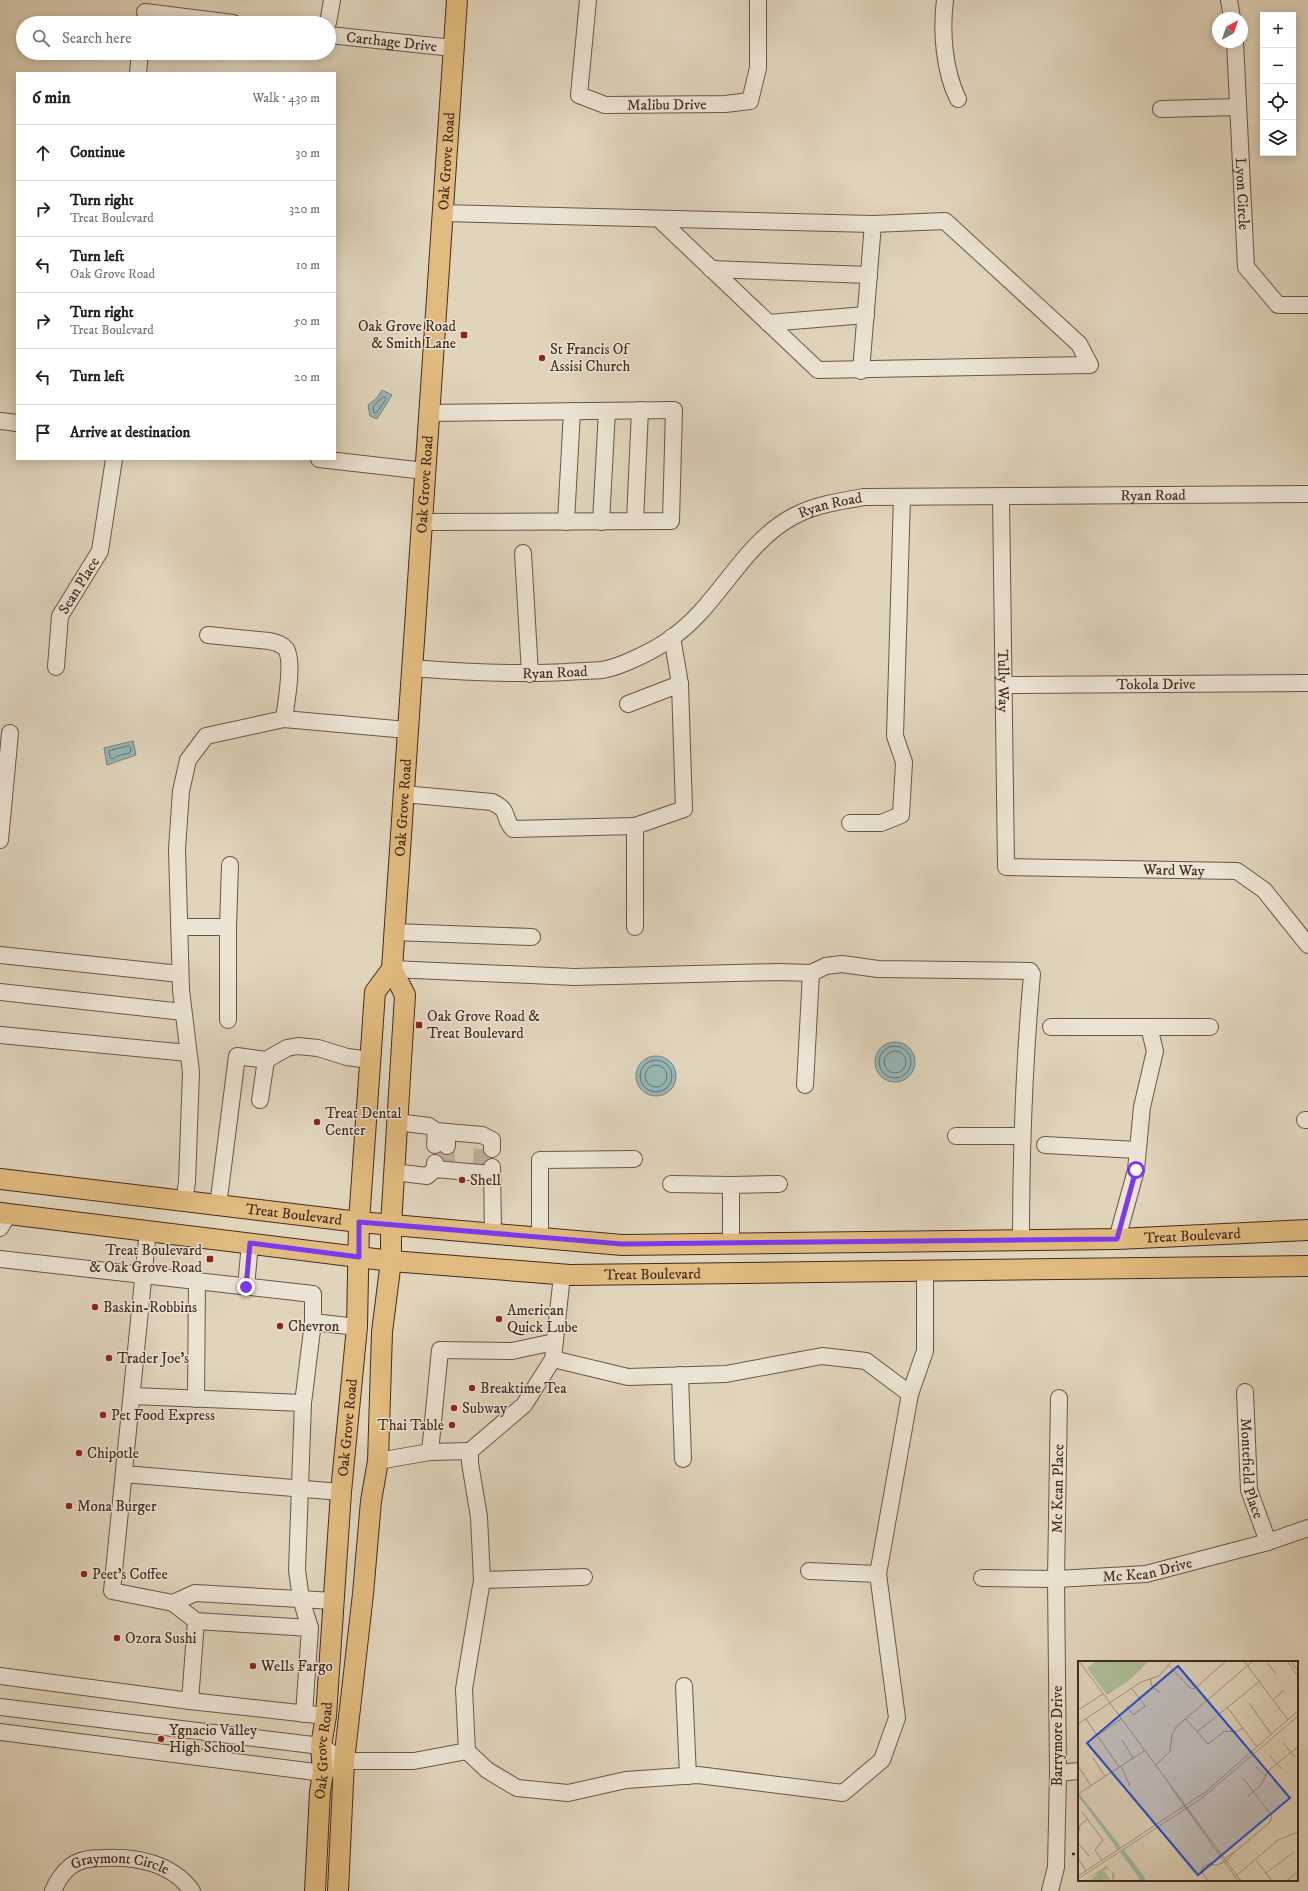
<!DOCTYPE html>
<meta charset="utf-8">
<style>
:root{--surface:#fff;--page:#f6f6f6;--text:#202124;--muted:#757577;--line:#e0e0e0}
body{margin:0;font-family:"IM FELL DW Pica",serif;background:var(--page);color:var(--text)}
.controls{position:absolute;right:12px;top:12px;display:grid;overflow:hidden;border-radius:0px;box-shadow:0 2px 10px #0003}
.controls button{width:36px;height:36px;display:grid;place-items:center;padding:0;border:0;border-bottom:1px solid var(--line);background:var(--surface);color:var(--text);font:20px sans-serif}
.compass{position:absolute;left:1212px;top:12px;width:36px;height:36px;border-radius:50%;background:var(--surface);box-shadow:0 2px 10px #0003;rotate:40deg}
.stop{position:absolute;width:12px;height:12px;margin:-9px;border:3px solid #7c3aed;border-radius:50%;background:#fff}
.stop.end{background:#7c3aed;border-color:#fff;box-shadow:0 1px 4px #0008}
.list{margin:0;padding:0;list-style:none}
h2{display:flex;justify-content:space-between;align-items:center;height:52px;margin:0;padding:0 16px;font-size:17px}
h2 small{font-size:13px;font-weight:400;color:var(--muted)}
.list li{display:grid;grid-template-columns:26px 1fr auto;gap:12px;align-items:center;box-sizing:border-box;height:56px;padding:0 16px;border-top:1px solid var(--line)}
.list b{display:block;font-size:15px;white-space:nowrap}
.list p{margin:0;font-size:13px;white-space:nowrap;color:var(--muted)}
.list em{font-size:13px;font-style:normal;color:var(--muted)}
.icon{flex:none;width:22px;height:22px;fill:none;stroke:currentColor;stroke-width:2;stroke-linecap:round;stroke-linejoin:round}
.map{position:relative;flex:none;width:1308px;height:1891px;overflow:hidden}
.search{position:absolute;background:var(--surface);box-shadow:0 2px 10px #0003;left:16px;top:16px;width:320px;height:44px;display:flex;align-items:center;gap:10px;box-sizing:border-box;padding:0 14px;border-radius:22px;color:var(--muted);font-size:15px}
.panel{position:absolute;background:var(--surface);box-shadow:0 2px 10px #0003;left:16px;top:72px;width:320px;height:388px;border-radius:0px}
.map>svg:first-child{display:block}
</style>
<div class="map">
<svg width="1308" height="1891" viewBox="0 0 1308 1891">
<rect width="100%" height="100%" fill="#e0d4bb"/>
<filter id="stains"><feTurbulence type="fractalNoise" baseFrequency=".005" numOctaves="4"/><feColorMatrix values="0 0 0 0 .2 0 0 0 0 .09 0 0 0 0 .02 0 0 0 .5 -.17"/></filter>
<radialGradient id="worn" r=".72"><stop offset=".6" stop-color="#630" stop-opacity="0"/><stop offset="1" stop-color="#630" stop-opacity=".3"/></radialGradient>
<path fill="#95b7b7" stroke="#757f7b" d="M 382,390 L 392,395 L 377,419 L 370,416 L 368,405 L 377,398 Z
M 133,741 L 136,755 L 107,765 L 104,748 Z
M875 1062a20 20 0 1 1 40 0a20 20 0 1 1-40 0Z
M636 1076a20 20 0 1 1 40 0a20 20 0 1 1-40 0Z"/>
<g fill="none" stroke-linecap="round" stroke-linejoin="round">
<path stroke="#6d716c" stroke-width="1" d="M 383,397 L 385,397 L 386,399 L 377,412 L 374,413 L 373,407 Z
M 129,746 L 131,748 L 130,753 L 117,756 L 113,759 L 110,758 L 109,751 Z
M879 1062a16 16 0 1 1 32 0a16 16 0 1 1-32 0Z
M884 1062a11 11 0 1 1 22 0a11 11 0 1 1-22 0Z
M640 1076a16 16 0 1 1 32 0a16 16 0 1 1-32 0Z
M645 1076a11 11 0 1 1 22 0a11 11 0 1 1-22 0Z"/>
<path stroke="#c1b29c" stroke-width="16" stroke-dasharray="16 8" stroke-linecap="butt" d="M 447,1164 L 447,1146
M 481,1165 L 482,1148"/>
<g stroke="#6c5548" stroke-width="18">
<g id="minor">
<path id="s1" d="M 588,0 L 579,95 L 605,105 L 725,104 L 750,101 L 758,68 L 758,0"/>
<path d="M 945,0 C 941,31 944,71 958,99"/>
<path d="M 1229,0 L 1232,18"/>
<path d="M 145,12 L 233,23"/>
<path d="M 328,23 L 332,0"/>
<path id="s2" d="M 329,35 L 453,48"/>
<path id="s3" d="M 1235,42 L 1246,267 L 1278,305 L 1308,305"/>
<path d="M 138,73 L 140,53"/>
<path d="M 1161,109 L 1238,107"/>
<path d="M 443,213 L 873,224 L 945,221 L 1079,344 L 1090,365 L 818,370 L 659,219"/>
<path d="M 711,269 L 869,275"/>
<path d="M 768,323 L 866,315"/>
<path d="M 861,371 L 873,224"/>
<path d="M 0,421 L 17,423"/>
<path d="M 319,459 L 425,471"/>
<path id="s4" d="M 1001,496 L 1006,867 L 1237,871 L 1264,890 L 1308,945"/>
<path d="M 635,521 L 640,410"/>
<path d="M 422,522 L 671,521 L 674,410 L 429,413"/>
<path d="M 566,522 L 572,411"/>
<path d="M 601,522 L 607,411"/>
<path d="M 523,553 L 530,674"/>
<path d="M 208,635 L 269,641 C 275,642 282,644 286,649 C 294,662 286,703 284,719"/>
<path d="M 672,637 L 680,684"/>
<path id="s5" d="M 56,667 L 60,616 L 100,551 L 114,459"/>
<path id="s6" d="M 412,668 C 463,672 515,675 566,672 C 578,671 590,671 602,670 C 621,667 655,650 670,639 C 719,606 741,544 794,516 C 815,505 840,501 864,497 L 1308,494"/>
<path id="s7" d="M 1004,685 L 1308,683"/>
<path d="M 628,704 L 680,684 L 684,809 L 635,826"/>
<path d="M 403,794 L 492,802 C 511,811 502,817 513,829 L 635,826 L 635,927"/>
<path d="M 850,823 L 881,823 L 901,815 L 904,762 L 895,736 L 902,497"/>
<path d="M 0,840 L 10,733"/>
<path d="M 179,927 L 228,927 L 228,1020"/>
<path d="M 228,927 L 230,865"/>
<path d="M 394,932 L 532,937"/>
<path d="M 0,955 L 180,974"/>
<path d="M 392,969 L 574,977 L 779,972 L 811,973 L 805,1085"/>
<path d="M 811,973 L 826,966 L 842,964 L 878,969 L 1030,971 L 1032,974 C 1024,1064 1021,1150 1021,1240"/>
<path d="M 0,992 L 183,1012"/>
<path d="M 1051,1027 L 1210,1027"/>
<path d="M 0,1035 L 188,1053"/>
<path d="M 266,1060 L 287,1048 L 298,1046 L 318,1048 L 347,1057 L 370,1060"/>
<path d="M 1305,1120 L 1308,1120"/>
<path d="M 397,1122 L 429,1126 L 436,1131 L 482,1135 L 492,1140 L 492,1149"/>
<path d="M 447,1132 L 447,1146"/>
<path d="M 956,1136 L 1021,1136"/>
<path d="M 435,1145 L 436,1131"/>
<path d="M 1045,1145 L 1137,1150"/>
<path d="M 492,1167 L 493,1233"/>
<path d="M 435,1169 L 492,1174"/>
<path d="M 394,1172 L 427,1176 L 435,1169 L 435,1163"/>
<path d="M 671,1184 L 731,1185"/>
<path d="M 184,1202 L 187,1182 L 191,1072 L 181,990 L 177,849 L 181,791 L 188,760 L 206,736 L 284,719 L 407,730"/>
<path d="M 218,1206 L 237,1056 L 266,1060 L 260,1100"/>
<path d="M 0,1228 L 9,1214"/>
<path d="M 148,1230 L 112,1591 L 173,1603"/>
<path d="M 540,1237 L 540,1160 L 634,1159"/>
<path d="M 1117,1239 L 1136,1170 L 1142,1107 L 1155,1051 L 1149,1027"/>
<path d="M 731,1243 L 731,1185 L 779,1184"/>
<path d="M 0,1259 L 313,1294 L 313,1322 L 303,1403 L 297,1570 L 301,1599 L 310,1628 L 304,1714"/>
<path d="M 562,1275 L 553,1359 L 524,1405 L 470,1451 L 470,1463 L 479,1517 L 482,1580 L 464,1689 L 467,1751 L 487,1770 L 517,1788 L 568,1793 L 626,1780 L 698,1775 L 843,1793 L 882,1760 L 897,1718 L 878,1574 L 910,1394 L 925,1351 L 925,1271"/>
<path d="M 246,1287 L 250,1243"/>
<path d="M 313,1322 L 357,1327"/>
<path d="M 553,1359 L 628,1377 L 726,1374 L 822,1356 L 866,1361 L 910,1394"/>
<path d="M 680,1375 L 683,1459"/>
<path id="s8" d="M 1245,1392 L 1249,1490 L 1268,1542"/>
<path d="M 132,1396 L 303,1403"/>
<path d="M 196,1399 L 197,1281"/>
<path d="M 430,1452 L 440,1350 L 512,1351 L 554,1342"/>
<path d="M 378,1461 L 430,1452 L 470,1451"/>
<path d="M 124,1474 L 341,1492"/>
<path d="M 809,1571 L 878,1574"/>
<path id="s9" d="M 982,1578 L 1056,1579 L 1146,1574 L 1268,1542 L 1308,1528"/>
<path d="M 482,1580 L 584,1577"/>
<path d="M 310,1628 L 196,1621 L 173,1603 L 195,1593 L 334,1601"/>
<path d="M 0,1676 L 190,1701 L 326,1716"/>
<path d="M 684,1686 L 688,1776"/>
<path d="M 190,1701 L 196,1621"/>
<path d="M 0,1707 L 321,1746 L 344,1761 L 323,1773 L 0,1732"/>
<path d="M 344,1761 L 414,1761 L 467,1751"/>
<path d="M 1058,1773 L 1079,1771"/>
<path id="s10" d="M 53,1891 C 57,1881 62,1873 71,1866 C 80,1859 93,1858 103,1858 C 136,1856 172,1863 192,1891"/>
<path id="s11" d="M 1050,1891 L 1056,1867 L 1058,1773 L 1056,1579 L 1059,1398"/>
</g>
</g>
<g stroke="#452b21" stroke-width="22">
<g id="major">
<path id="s12" d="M 0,1179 L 359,1222 L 622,1245 L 1117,1239 L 1308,1230"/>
<path id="s13" d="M 0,1213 L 391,1261 L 570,1275 L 1308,1266"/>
<path id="s14" d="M 315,1891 L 320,1792 L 323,1773 L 321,1746 L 326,1716 L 341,1492 L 357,1327 L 359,1222 L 375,992 L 392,969"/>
<path id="s15" d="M 338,1891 L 344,1761 L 363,1594 L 371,1501 L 378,1461 L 382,1332 L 391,1261 L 391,1225 L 405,995 L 392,969 L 457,0"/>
</g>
</g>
<path stroke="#452b21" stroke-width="2.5" stroke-dasharray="3 2" stroke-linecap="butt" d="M 1072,1854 L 1079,1854"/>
<use href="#minor" stroke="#ebe3d3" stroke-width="16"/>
<use href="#major" stroke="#e0ba7e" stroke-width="20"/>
</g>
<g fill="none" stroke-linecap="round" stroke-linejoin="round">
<path stroke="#7c3aed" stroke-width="5" d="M 246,1287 L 250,1243 L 359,1257 L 359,1222 L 622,1244 L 1117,1239 L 1136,1170"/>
</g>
<g fill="#8f2418" stroke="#ebe3d3" stroke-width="1.5">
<rect x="460" y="331" width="8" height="8" rx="2"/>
<circle cx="542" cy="358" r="4"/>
<rect x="415" y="1021" width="8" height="8" rx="2"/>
<circle cx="317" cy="1122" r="4"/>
<circle cx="462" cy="1180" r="4"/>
<rect x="206" y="1255" width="8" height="8" rx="2"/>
<circle cx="95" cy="1307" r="4"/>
<circle cx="499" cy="1319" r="4"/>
<circle cx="280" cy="1326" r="4"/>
<circle cx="109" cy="1358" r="4"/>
<circle cx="472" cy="1388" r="4"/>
<circle cx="454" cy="1408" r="4"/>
<circle cx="103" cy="1415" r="4"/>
<circle cx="452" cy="1425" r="4"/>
<circle cx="79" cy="1453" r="4"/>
<circle cx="69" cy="1506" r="4"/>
<circle cx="84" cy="1574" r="4"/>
<circle cx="117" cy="1638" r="4"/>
<circle cx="253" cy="1666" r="4"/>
<circle cx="161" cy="1739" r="4"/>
</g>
<g text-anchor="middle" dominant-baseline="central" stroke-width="3" stroke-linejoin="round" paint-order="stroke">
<g font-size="15" fill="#452b21" stroke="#ebe3d3">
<text stroke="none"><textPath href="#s2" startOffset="63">Carthage Drive</textPath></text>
<text stroke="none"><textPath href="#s1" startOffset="185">Malibu Drive</textPath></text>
<text stroke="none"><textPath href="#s15" startOffset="1738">Oak Grove Road</textPath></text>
<text stroke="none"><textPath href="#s3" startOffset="152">Lyon Circle</textPath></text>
<text stroke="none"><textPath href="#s15" startOffset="1414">Oak Grove Road</textPath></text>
<text stroke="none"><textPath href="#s6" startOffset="803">Ryan Road</textPath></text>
<text stroke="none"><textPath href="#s6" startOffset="479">Ryan Road</textPath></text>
<text stroke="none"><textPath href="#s5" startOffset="87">Sean Place</textPath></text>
<text stroke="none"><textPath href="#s6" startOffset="143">Ryan Road</textPath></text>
<text stroke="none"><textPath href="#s4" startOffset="185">Tully Way</textPath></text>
<text stroke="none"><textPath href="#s7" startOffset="152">Tokola Drive</textPath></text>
<text stroke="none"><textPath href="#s15" startOffset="1090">Oak Grove Road</textPath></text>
<text stroke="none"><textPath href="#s4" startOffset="539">Ward Way</textPath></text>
<text stroke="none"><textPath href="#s12" startOffset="296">Treat Boulevard</textPath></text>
<text stroke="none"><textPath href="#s12" startOffset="1196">Treat Boulevard</textPath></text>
<text stroke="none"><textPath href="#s13" startOffset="656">Treat Boulevard</textPath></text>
<text stroke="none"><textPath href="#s14" startOffset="465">Oak Grove Road</textPath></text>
<text stroke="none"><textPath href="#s8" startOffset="77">Montefield Place</textPath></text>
<text stroke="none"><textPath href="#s11" startOffset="403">Mc Kean Place</textPath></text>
<text stroke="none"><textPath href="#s9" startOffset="166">Mc Kean Drive</textPath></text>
<text transform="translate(1057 1736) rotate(-90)">Barrymore Drive</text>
<text stroke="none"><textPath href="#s14" startOffset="141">Oak Grove Road</textPath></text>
<text stroke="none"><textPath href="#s10" startOffset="82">Graymont Circle</textPath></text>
</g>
<g font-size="15" fill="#452b21" stroke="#ebe3d3" text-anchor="start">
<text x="456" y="326" text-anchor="end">Oak Grove Road<tspan x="456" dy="17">&amp; Smith Lane</tspan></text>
<text x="550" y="349">St Francis Of<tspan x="550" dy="17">Assisi Church</tspan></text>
<text x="427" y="1016">Oak Grove Road &amp;<tspan x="427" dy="17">Treat Boulevard</tspan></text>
<text x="325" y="1113">Treat Dental<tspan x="325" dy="17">Center</tspan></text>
<text x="470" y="1180">Shell</text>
<text x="202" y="1250" text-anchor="end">Treat Boulevard<tspan x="202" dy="17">&amp; Oak Grove Road</tspan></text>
<text x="103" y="1307">Baskin-Robbins</text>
<text x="507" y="1310">American<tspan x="507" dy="17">Quick Lube</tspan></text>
<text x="288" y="1326">Chevron</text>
<text x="117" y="1358">Trader Joe's</text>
<text x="480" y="1388">Breaktime Tea</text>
<text x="462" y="1408">Subway</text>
<text x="111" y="1415">Pet Food Express</text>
<text x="444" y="1425" text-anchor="end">Thai Table</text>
<text x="87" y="1453">Chipotle</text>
<text x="77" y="1506">Mona Burger</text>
<text x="92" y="1574">Peet's Coffee</text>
<text x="125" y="1638">Ozora Sushi</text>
<text x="261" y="1666">Wells Fargo</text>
<text x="169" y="1730">Ygnacio Valley<tspan x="169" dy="17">High School</tspan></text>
</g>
</g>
<g transform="translate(1078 1661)">
<rect width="220" height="220" fill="#e0d4bb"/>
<path d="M 18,0 L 71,0 L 53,18 L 29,34 L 9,7 ZM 0,130 L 0,133 L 43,187 L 40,189 L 0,135 ZM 46,189 L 66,215 L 68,220 L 63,220 L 42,191 ZM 31,203 L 29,206 L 37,213 L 36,220 L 34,220 L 34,211 L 29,208 L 5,220 ZM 26,209 L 32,218 L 10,220 Z" fill="#acbe96"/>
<path fill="none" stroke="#95b7b7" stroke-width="2" d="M 1,134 L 41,185M 45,191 L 66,220"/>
<path fill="none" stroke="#a2907d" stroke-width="1" d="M 1,0 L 163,220M 166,0 L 210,59M 188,0 L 198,13M 209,0 L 220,15M 213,0 L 220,10M 91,5 L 112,27 L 116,28 L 148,0M 72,18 L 74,25 L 82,32M 196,38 L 206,29M 171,42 L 193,73M 49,45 L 55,54 L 67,45 L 54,28M 149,46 L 179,86M 0,49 L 25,33M 8,58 L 41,106M 108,58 L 130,83 L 147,70 L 158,71 L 165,67M 0,63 L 63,21 L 81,15 L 94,0M 119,71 L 182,20M 20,74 L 43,58M 44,79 L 55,97M 205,82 L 217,96M 191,94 L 204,108M 15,97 L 27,115M 78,104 L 92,90 L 94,74 L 98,66 L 175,0M 0,105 L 13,125M 43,105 L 52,125M 178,106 L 188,115M 93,126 L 160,220M 0,133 L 66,90M 170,135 L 182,125 L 192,108 L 220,86M 4,151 L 25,179 L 17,189 L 24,199M 0,173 L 2,164 L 10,158M 0,182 L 11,195M 158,190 L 192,161 L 194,155 L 165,117M 0,197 L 8,210M 178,199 L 194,220M 188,212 L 216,191M 0,215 L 126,132 L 220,50M 158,215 L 200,179 L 220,171M 0,218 L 124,137 L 220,55M 130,220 L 124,211 L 124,207 L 130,203 L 139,204 L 148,200 L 158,190 L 146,198M 208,220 L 220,211"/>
<path fill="#1d4ed8" fill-opacity="0.15" stroke="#1d4ed8" stroke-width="2" d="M 100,5 L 212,137 L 120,214 L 9,82 Z"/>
<rect width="220" height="220" fill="none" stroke="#452b21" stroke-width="2"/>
</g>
<rect width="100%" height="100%" filter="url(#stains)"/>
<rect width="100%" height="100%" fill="url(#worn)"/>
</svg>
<div class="controls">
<button>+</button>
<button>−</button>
<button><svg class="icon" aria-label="locate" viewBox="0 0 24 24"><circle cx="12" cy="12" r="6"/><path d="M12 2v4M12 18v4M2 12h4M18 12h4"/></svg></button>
<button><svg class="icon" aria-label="layers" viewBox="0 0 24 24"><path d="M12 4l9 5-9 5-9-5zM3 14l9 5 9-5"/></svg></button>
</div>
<svg class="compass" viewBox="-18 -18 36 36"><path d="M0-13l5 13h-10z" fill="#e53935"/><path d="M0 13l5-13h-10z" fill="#757577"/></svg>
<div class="stop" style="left:1136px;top:1170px"></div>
<div class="stop end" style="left:246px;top:1287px"></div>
<div class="search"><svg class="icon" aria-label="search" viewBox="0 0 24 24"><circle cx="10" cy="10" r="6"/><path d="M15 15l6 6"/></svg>Search here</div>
<section class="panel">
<h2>6 min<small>Walk · 430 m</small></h2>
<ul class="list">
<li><svg class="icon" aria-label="ahead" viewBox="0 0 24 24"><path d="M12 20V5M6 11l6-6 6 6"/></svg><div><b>Continue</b></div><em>30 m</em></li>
<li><svg class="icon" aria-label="right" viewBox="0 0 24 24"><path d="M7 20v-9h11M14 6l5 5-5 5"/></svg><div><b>Turn right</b><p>Treat Boulevard</p></div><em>320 m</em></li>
<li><svg class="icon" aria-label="left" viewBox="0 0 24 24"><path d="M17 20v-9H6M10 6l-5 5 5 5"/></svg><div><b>Turn left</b><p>Oak Grove Road</p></div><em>10 m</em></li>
<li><svg class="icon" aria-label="right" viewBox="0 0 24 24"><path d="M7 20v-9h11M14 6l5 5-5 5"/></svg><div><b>Turn right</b><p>Treat Boulevard</p></div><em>50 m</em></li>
<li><svg class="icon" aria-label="left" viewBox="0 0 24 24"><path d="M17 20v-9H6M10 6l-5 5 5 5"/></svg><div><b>Turn left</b></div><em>20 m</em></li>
<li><svg class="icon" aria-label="arrive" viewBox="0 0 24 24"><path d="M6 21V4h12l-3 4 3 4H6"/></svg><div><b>Arrive at destination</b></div></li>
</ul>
</section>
</div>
